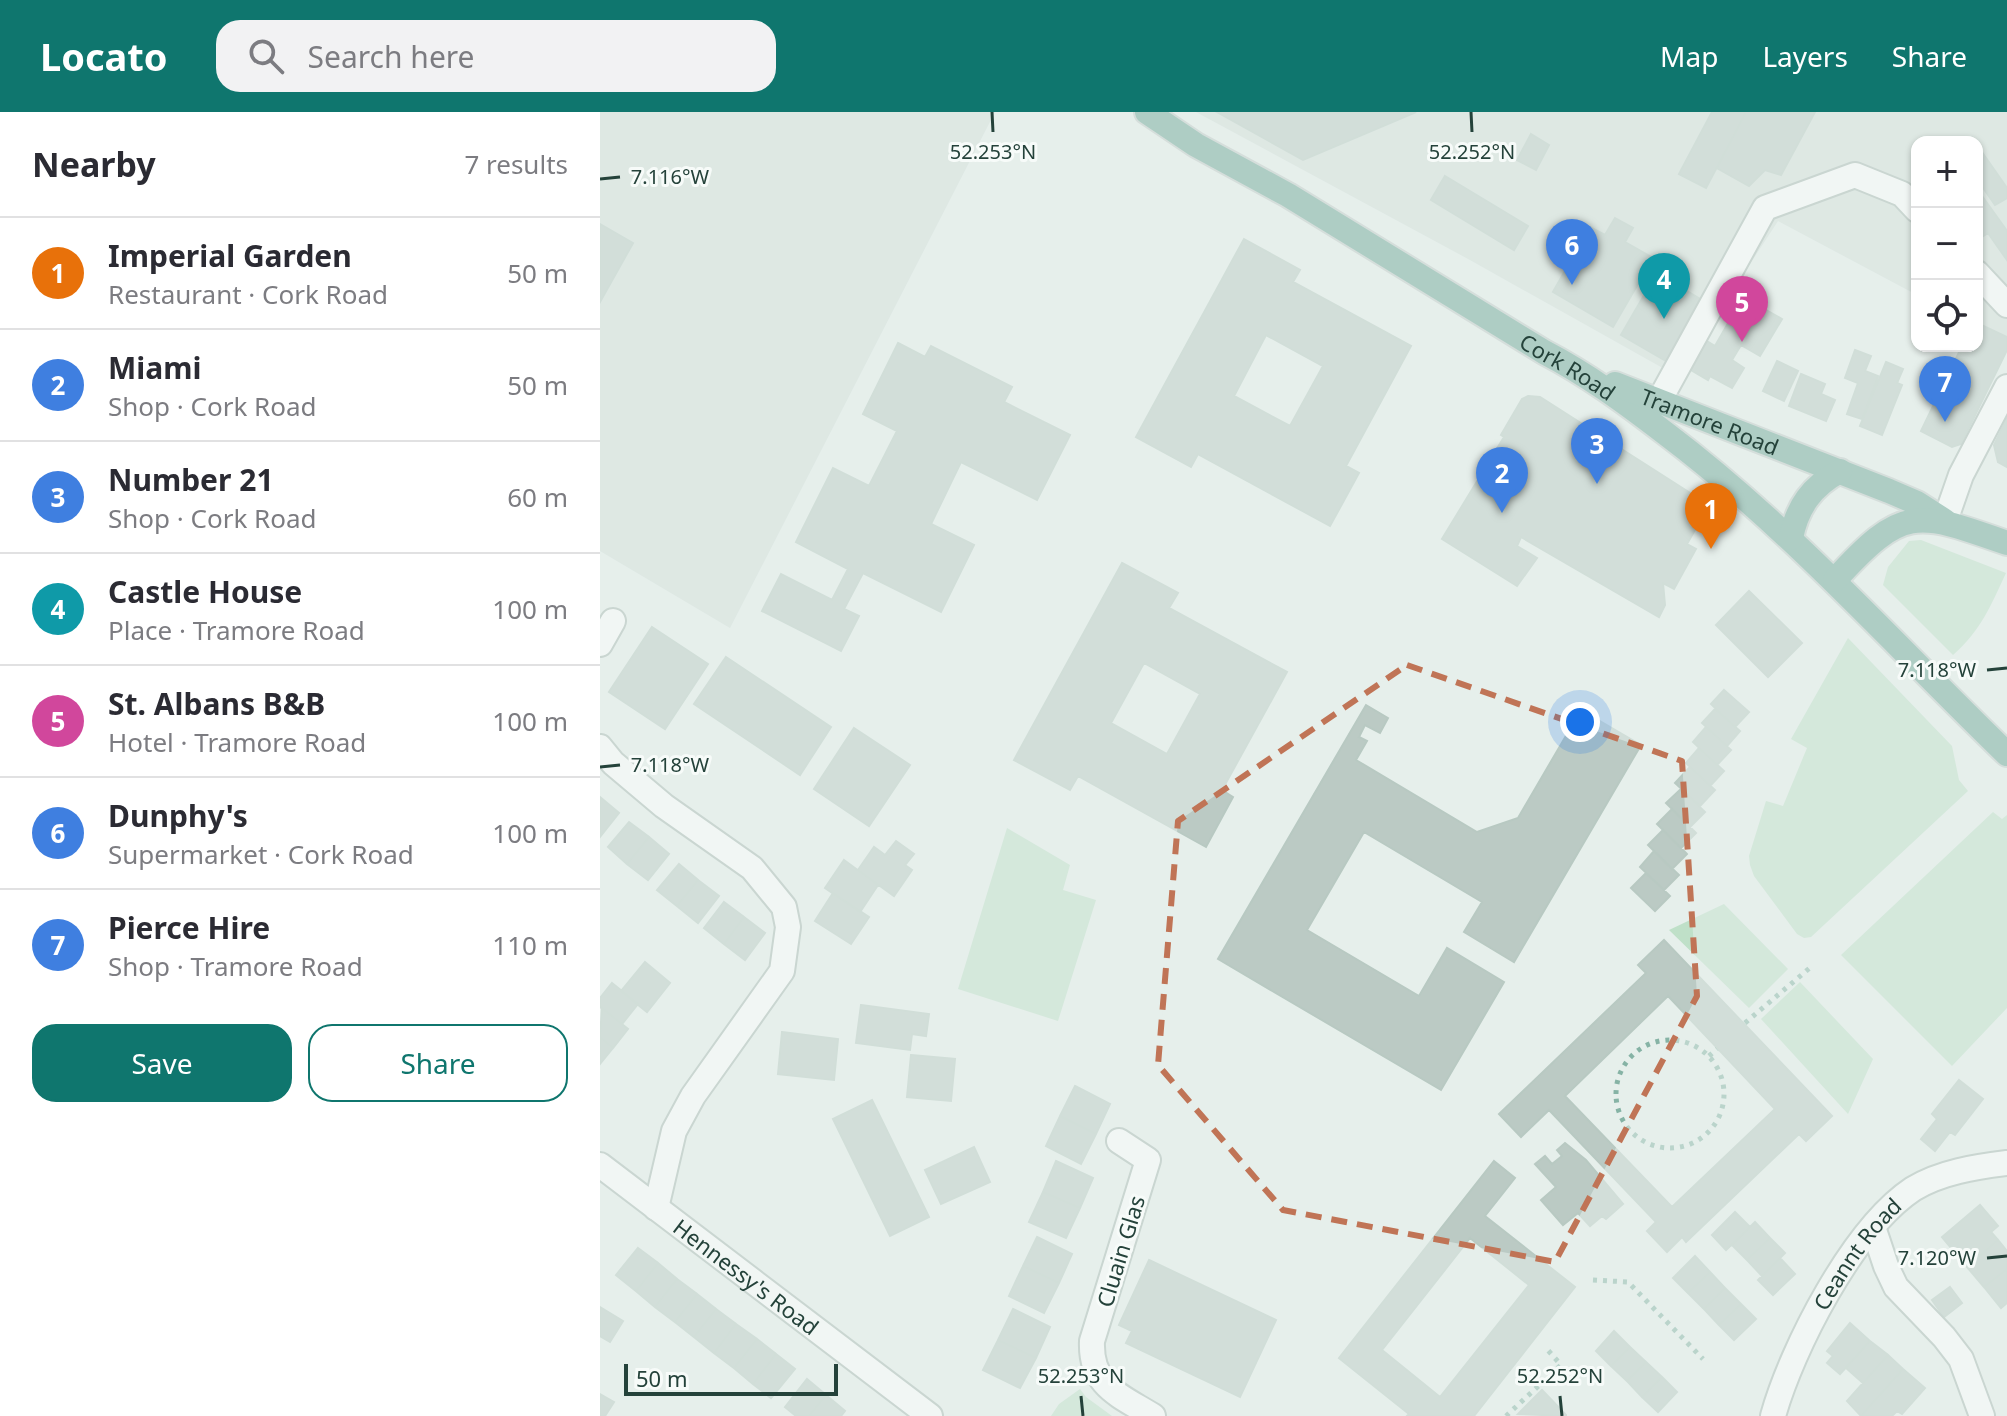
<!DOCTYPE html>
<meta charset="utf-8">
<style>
:root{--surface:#fff;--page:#f2f2f3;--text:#2b2b33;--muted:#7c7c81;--line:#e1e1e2;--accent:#0f766e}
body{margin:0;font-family:"Noto Sans",sans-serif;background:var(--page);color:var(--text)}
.controls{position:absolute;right:24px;top:24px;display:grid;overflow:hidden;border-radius:16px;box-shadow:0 2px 6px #0004}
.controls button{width:72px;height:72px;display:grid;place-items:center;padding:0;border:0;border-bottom:2px solid var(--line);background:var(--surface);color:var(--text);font:40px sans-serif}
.scale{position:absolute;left:24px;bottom:20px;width:214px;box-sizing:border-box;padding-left:8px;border:4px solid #24423a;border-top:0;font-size:22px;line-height:28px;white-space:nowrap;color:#24423a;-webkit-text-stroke:6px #f7fbf9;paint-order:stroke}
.you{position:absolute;left:980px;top:610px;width:28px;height:28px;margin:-20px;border:6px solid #fff;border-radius:50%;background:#1a73e8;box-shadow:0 0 0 12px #1a73e833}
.badge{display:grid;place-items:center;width:52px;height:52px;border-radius:50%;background:var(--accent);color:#fff;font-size:26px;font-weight:700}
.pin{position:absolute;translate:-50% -66px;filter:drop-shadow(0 2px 4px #0008)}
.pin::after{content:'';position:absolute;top:42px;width:28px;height:24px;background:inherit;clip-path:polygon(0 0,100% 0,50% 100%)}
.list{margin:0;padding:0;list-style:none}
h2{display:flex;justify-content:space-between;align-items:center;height:104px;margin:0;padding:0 32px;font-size:34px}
h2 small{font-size:26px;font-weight:400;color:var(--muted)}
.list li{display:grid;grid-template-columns:52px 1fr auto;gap:24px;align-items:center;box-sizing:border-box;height:112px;padding:0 32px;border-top:2px solid var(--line)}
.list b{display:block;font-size:30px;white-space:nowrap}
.list p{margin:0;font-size:26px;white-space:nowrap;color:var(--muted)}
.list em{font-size:26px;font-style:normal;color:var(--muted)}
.actions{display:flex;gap:16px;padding:24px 32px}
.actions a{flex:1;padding:18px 0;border:2px solid var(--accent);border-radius:24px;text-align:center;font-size:28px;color:var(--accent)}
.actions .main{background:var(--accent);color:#fff}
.icon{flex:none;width:44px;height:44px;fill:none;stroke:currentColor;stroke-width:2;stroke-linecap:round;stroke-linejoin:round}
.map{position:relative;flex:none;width:1407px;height:1304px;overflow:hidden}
header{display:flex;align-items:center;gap:48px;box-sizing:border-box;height:112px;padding:0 40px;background:var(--accent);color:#fff}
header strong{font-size:38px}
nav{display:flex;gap:44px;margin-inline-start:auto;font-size:28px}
.search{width:560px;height:72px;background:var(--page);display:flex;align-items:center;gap:20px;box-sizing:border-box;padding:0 28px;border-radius:24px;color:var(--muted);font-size:30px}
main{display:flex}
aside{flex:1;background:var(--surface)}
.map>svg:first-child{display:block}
</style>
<header>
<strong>Locato</strong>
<div class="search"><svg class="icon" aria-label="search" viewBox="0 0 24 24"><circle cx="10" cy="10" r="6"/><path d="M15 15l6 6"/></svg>Search here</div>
<nav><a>Map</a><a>Layers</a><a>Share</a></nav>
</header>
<main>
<aside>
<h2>Nearby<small>7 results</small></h2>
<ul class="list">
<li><span class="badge" style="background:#e8710a">1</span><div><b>Imperial Garden</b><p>Restaurant · Cork Road</p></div><em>50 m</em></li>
<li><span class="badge" style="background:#3f7fe0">2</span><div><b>Miami</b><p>Shop · Cork Road</p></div><em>50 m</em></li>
<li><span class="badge" style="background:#3f7fe0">3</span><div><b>Number 21</b><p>Shop · Cork Road</p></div><em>60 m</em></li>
<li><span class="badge" style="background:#0f9aa8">4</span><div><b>Castle House</b><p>Place · Tramore Road</p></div><em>100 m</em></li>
<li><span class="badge" style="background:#d1479c">5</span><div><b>St. Albans B&amp;B</b><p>Hotel · Tramore Road</p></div><em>100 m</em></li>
<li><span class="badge" style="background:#3f7fe0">6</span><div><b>Dunphy's</b><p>Supermarket · Cork Road</p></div><em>100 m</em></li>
<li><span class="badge" style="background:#3f7fe0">7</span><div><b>Pierce Hire</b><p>Shop · Tramore Road</p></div><em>110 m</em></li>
</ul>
<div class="actions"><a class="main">Save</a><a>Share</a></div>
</aside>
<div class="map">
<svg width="1407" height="1304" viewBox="0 0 1407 1304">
<rect width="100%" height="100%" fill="#e6efeb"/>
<path fill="#d4dfda" d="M 0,0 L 395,0 L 130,516 L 0,439 Z
M 596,0 L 1407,0 L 1407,231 L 1377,215 L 1377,30 L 1317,30 L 1317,183 L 1178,109 L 1077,264 L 870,148 Z"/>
<path fill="#bfe0c8" d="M 1321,428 L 1406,461 C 1390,495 1382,517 1353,543 L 1283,473 L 1288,455 L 1309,429 Z
M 1248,526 L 1352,634 L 1359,668 L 1368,679 L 1211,825 L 1204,826 L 1197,822 L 1154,764 L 1150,753 L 1149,744 L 1166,689 L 1183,694 L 1207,636 L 1191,627 Z
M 1393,700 L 1402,707 L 1407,703 L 1407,896 L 1352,954 L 1241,843 Z
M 407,716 L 470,753 L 463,778 L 496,788 L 458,909 L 358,877 Z
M 1124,792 L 1188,857 L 1149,896 L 1069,818 Z
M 1200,870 L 1273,947 L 1248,1002 L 1161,907 Z
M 480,1277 L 486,1285 L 512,1304 L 451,1304 L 459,1292 Z"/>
<path fill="#bbcac4" stroke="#b8c9c2" stroke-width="2" fill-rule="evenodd" d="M 617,0 L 816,0 L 703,48 Z
M 1112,0 L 1146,0 L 1106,76 L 1079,62 Z
M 1146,0 L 1215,0 L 1181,63 L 1165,58 L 1149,74 L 1117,56 Z
M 931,22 L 949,33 L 936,58 L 917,48 Z
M 1377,33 L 1407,76 L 1407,86 L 1395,93 L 1377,67 Z
M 845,64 L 928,114 L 914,138 L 831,88 Z
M 1377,77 L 1407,119 L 1407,148 L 1388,121 L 1382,125 L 1377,118 Z
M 1015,106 L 1033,116 L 1025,130 L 1053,146 L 1013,215 L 953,180 L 990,115 L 1005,123 Z
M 0,112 L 33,131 L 0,190 Z
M 644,127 L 700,158 L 693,170 L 811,234 L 746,354 L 759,361 L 730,414 L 598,342 L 591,355 L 536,325 ZM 666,223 L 723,254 L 690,314 L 634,284 Z
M 1057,161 L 1107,191 L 1071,252 L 1021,223 Z
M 1143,185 L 1182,207 L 1160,244 L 1141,233 L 1132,248 L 1144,256 L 1132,276 L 1110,264 L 1108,268 L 1089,257 L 1105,228 L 1115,234 Z
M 1377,211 L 1407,225 L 1407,238 L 1361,332 L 1352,335 L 1321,319 L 1362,234 L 1377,234 Z
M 298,231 L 325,245 L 331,234 L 412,275 L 404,290 L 470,323 L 437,388 L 361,350 L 331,412 L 374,433 L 341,500 L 263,461 L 244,497 L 259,504 L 241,539 L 162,499 L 181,462 L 232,488 L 248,457 L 196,430 L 233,356 L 269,374 L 297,319 L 263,302 Z
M 1255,238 L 1271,244 L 1265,259 L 1278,264 L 1262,307 L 1247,302 L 1258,271 L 1245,266 Z
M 1177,249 L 1198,259 L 1184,289 L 1163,279 Z
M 1286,250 L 1303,257 L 1297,271 L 1302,273 L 1282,323 L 1260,314 Z
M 1201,262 L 1225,272 L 1221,282 L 1235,288 L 1226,309 L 1189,294 Z
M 928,284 L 940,285 L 1109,393 L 1087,432 L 1096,437 L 1074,477 L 1063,471 L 1065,493 L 1059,505 L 921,425 L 917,434 L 937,446 L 917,474 L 842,427 L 904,325 L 901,323 L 922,287 Z
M 1407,306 L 1407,355 L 1398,350 L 1394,333 Z
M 522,451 L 578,481 L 569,496 L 687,560 L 622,678 L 633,685 L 606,735 L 478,664 L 470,678 L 414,648 ZM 544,551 L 600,582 L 567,642 L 511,611 Z
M 1149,479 L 1202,531 L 1168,565 L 1116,513 Z
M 52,515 L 108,552 L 65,617 L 9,580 Z
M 126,545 L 231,615 L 200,663 L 94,592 Z
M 1124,578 L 1149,600 L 1135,615 L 1111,592 Z
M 766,593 L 788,606 L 780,621 L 765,613 L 759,625 L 767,629 L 756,648 L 877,720 L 918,706 L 981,598 L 1041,633 L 914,850 L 864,820 L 882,790 L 764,720 L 707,818 L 819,884 L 847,836 L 904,870 L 841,978 L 618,847 Z
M 1115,597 L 1140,619 L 1127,634 L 1102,611 Z
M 1106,615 L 1131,638 L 1117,653 L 1093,630 Z
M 254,616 L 310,653 L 269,714 L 214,677 Z
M 1099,636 L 1124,659 L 1110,674 L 1086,651 Z
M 1090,655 L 1115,678 L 1100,694 L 1075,671 Z
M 1081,677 L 1105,700 L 1090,715 L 1066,691 Z
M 0,685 L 19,701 L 0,725 Z
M 1072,697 L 1096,721 L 1081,736 L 1057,712 Z
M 29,710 L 49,725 L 27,752 L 8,735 Z
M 1063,718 L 1087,742 L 1072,757 L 1048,733 Z
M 49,725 L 69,742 L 48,768 L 27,752 Z
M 296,729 L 314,742 L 305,753 L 312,758 L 294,784 L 258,758 L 274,735 L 285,743 Z
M 1054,739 L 1079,763 L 1064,778 L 1040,755 Z
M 244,748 L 278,773 L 260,800 L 225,776 Z
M 79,752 L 98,768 L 77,794 L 57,778 Z
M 1046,761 L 1070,784 L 1055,799 L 1031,776 Z
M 98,768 L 119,784 L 98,811 L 77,794 Z
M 233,781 L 269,805 L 251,832 L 215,809 Z
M 124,790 L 144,805 L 124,832 L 104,816 Z
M 144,805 L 165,821 L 145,848 L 124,832 Z
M 1064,828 L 1232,1004 L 1206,1029 L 1199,1022 L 1086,1130 L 1082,1125 L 1067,1140 L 1047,1119 L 1056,1110 L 949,998 L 921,1025 L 899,1002 L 1046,861 L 1038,853 ZM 1068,884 L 1175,997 L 1072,1095 L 965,984 Z
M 45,850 L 70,871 L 47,900 L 21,879 Z
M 12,871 L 38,892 L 22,912 L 0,895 L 0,886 Z
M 261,893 L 329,902 L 326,924 L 312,922 L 310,938 L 256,931 Z
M 2,896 L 28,917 L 13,936 L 0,925 Z
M 182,920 L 238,927 L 234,968 L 178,962 Z
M 0,925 L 13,936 L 0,952 Z
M 311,943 L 355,947 L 351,989 L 307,985 Z
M 1359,968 L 1383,987 L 1355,1023 L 1350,1020 L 1335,1039 L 1321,1027 L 1337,1007 L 1332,1002 Z
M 475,974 L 510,992 L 496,1022 L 460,1004 Z
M 272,988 L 329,1105 L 290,1124 L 233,1007 Z
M 460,1004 L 496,1022 L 481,1052 L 446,1034 Z
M 965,1031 L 986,1048 L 1023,1092 L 1006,1107 L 1002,1104 L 990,1114 L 978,1101 L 963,1113 L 941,1088 L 956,1075 L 935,1052 L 945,1044 L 952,1052 L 962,1044 L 957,1038 Z
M 374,1035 L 390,1070 L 341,1092 L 325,1058 Z
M 456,1049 L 493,1066 L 480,1096 L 443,1080 Z
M 894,1049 L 915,1066 L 885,1104 L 975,1175 L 874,1304 L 807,1304 L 809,1302 L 739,1246 ZM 870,1126 L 929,1173 L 840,1285 L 782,1238 Z
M 443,1080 L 480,1096 L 466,1126 L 429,1110 Z
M 1380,1093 L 1398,1114 L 1391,1120 L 1398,1128 L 1367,1155 L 1342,1125 Z
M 1135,1100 L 1150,1115 L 1126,1138 L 1112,1123 Z
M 1155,1110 L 1170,1126 L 1147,1148 L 1132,1133 Z
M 437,1125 L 472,1142 L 459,1171 L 423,1154 Z
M 1170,1126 L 1185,1141 L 1162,1164 L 1147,1148 Z
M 1398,1128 L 1407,1139 L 1407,1157 L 1384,1175 L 1367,1155 Z
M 38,1136 L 58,1151 L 36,1179 L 16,1163 Z
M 1095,1144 L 1110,1160 L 1088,1181 L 1073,1166 Z
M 1180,1146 L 1195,1162 L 1173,1183 L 1158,1168 Z
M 549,1148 L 676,1208 L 640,1285 L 526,1231 L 532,1219 L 519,1213 Z
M 58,1151 L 77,1167 L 55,1195 L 36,1179 Z
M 423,1154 L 459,1171 L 444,1201 L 409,1184 Z
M 1407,1157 L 1407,1191 L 1401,1196 L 1384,1175 Z
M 1110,1160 L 1125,1176 L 1104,1197 L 1088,1181 Z
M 77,1167 L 97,1182 L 75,1210 L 55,1195 Z
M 1350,1175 L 1362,1191 L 1344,1205 L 1332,1188 Z
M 1125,1176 L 1141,1192 L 1119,1213 L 1104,1197 Z
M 97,1182 L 116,1197 L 94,1225 L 75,1210 Z
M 1141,1192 L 1156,1207 L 1134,1228 L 1119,1213 Z
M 0,1195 L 23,1209 L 10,1230 L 0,1224 Z
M 116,1197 L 136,1212 L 114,1241 L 94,1225 Z
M 413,1197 L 450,1215 L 436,1246 L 398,1228 Z
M 1250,1211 L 1270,1229 L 1240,1262 L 1227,1251 L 1233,1244 L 1227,1239 Z
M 136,1212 L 157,1227 L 134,1256 L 114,1241 Z
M 1014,1219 L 1030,1235 L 1011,1254 L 996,1239 Z
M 157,1227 L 176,1242 L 153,1272 L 134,1256 Z
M 398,1228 L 436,1246 L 420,1276 L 383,1258 Z
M 1270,1229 L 1288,1243 L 1263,1271 L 1246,1256 Z
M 1030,1235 L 1046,1250 L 1027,1269 L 1011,1254 Z
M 176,1242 L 195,1257 L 171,1286 L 153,1272 Z
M 1288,1243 L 1303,1257 L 1261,1304 L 1247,1289 Z
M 1046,1250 L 1062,1265 L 1042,1285 L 1027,1269 Z
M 1303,1257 L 1325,1276 L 1302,1302 L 1297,1299 L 1292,1304 L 1261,1304 Z
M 1062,1265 L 1077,1280 L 1058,1300 L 1042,1285 Z
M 207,1267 L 226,1283 L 209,1304 L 196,1304 L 185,1295 Z
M 942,1278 L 966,1303 L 966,1304 L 918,1302 Z
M 0,1282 L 14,1290 L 5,1304 L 0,1304 Z
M 226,1283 L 245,1299 L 241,1304 L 209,1304 Z"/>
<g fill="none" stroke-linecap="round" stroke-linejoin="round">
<g stroke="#a8b8b2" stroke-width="28">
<g id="minor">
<path d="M 1377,161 L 1407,193"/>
<path d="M 1059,289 L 1165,96 L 1255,63 L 1302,82 L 1317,98"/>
<path d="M 1345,409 L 1361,363 L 1407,275"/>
<path d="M 0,532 L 13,509"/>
<path d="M 0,635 L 13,651 L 64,694 L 152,756 L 184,795 L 188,815 L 182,859 L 93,984 L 74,1019 L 56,1096"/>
<path d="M 519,1029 L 548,1048 L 492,1229 C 490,1274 519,1283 553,1304"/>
<path id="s1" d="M 0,1053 L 330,1304"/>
<path d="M 1273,1115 L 1286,1154 L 1296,1175 L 1344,1225 L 1361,1247 L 1382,1304"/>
<path id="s2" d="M 1173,1304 C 1192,1236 1253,1117 1313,1077 C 1341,1060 1375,1055 1407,1051"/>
</g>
</g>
<g stroke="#c2cac8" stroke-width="28">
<g id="major">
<path id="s3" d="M 547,0 L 596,33 L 688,83 L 944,240 C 988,263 1026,291 1065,321 C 1191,416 1294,533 1407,642"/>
<path id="s4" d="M 1015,272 L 1289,379 L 1317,391 L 1345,409"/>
<path d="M 1191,426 C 1197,395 1212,374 1240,359"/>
<path d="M 1235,468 C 1303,393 1316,399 1407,431"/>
</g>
</g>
<path stroke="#86b3a5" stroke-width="5" stroke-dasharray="4 6" stroke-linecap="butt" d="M 1145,911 L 1212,854
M1016 982a54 54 0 1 1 108 0a54 54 0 1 1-108 0Z
M 1109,944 L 1117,937
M 993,1168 L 1028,1170 L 1103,1247
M 906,1304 L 961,1253 L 946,1236"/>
<use href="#minor" stroke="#fff" stroke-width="24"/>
<use href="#major" stroke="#6aa596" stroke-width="24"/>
</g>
<path d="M0 0H1407V1304H0ZM 807,553 L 1082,649 L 1097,884 L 955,1150 L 683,1098 L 558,953 L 578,709 Z" fill="#e6efeb" fill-opacity=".55" fill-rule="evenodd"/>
<path fill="none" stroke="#c07456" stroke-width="6" stroke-dasharray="16 10" stroke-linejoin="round" d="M 807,553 L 1082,649 L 1097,884 L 955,1150 L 683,1098 L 558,953 L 578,709 Z"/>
<path fill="none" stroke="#24423a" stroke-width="3" d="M 392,0 L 393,20M 871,0 L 872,20M 0,67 L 20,65M 1387,558 L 1407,556M 0,655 L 20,653M 1387,1146 L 1407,1144M 481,1284 L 483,1304M 960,1284 L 962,1304"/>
<g text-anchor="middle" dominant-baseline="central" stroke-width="6" stroke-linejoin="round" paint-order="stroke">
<g font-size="22" fill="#24423a" stroke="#f7fbf9">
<text stroke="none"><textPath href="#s3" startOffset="492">Cork Road</textPath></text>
<text stroke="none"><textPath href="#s4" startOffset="102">Tramore Road</textPath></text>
<text transform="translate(520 1139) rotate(-73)">Cluain Glas</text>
<text stroke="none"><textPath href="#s2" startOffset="184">Ceannt Road</textPath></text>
<text stroke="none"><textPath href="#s1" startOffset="184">Hennessy's Road</textPath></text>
</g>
</g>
<g font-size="20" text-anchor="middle" fill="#24423a" stroke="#f7fbf9" stroke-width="6" stroke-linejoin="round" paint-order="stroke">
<text x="393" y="47">52.253°N</text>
<text x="872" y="47">52.252°N</text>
<text x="70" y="72">7.116°W</text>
<text x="1337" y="565">7.118°W</text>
<text x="70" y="660">7.118°W</text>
<text x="1337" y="1153">7.120°W</text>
<text x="481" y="1271">52.253°N</text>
<text x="960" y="1271">52.252°N</text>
</g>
</svg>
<div class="controls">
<button>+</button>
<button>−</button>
<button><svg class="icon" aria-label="locate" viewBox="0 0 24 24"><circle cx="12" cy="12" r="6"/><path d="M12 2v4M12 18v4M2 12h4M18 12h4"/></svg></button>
</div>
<div class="scale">50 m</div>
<div class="you"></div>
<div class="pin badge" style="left:1111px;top:437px;background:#e8710a">1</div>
<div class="pin badge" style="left:902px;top:401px;background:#3f7fe0">2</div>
<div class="pin badge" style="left:997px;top:372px;background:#3f7fe0">3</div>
<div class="pin badge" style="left:1064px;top:207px;background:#0f9aa8">4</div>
<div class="pin badge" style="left:1142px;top:230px;background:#d1479c">5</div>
<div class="pin badge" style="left:972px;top:173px;background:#3f7fe0">6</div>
<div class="pin badge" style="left:1345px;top:310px;background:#3f7fe0">7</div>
</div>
</main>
